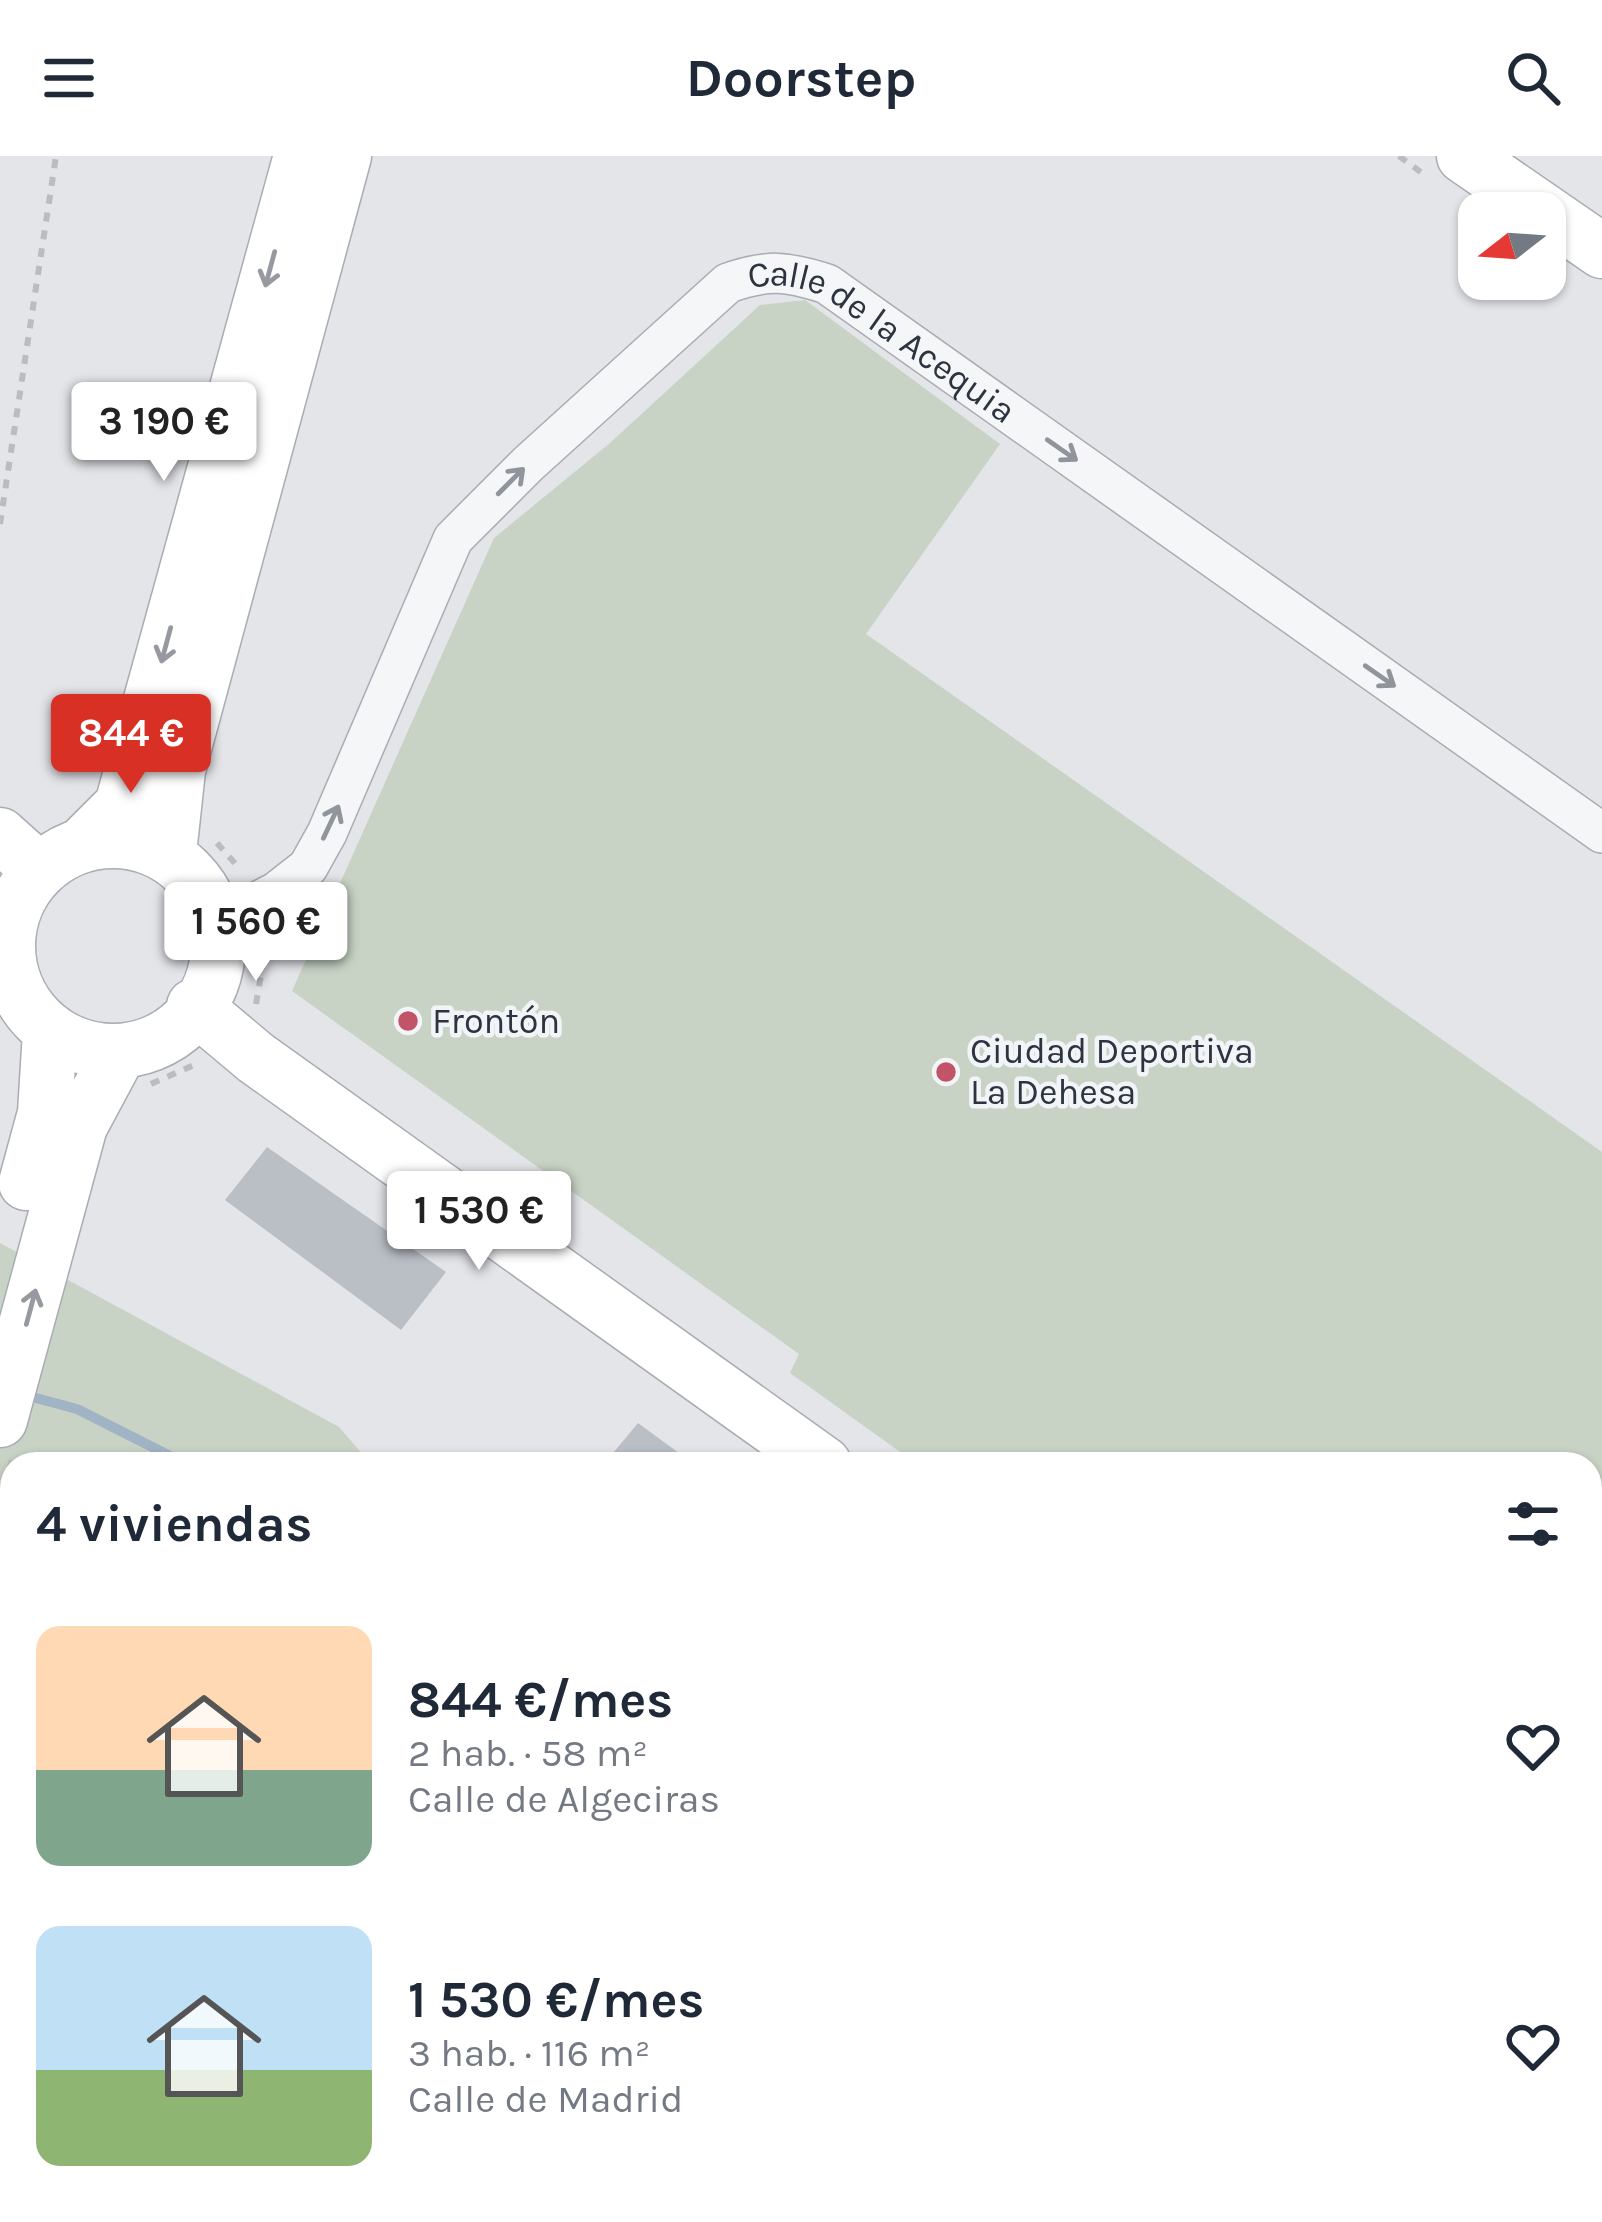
<!DOCTYPE html>
<html lang="es">
<head>
<meta charset="utf-8">
<style>
  body { margin:0; font-family:Karla,sans-serif; background:#f2f2f3; color:#1f2937; height:100vh; display:flex; flex-direction:column; font-size:45px; white-space:nowrap }
  * { box-sizing:border-box; margin:0 }
  p { font-size:39px; color:#747a83 }
  .icon { flex:none; width:66px; height:66px; fill:none; stroke:currentColor; stroke-width:2; stroke-linecap:round; stroke-linejoin:round }
  .map { position:relative; flex:1; overflow:hidden }
  .details { position:absolute; left:0px; top:1296px; width:1602px; height:771px; display:flex; flex-direction:column; background:#fff; border-radius:36px 36px 0 0; box-shadow:0 3px 9px #0004 }
  .details>* { flex:none }
  .needle { width:78px; rotate:253deg }
  .fabs { position:absolute; left:1458px; top:36px; display:grid; gap:24px }
  .fabs a { display:grid; place-items:center; width:108px; height:108px; border-radius:24px; background:#fff; box-shadow:0 3px 9px #0004; font-size:60px }
  .price { position:absolute; translate:-50% -102px; padding:0 27px; border-radius:12px; background:#fff; color:#222; font-size:39px; line-height:78px; filter:drop-shadow(0 3px 6px #0008) }
  .price::after { content:''; position:absolute; left:50%; top:72px; width:36px; height:27px; margin-left:-18px; background:inherit; clip-path:polygon(0 0,100% 0,50% 100%) }
  .price.selected { background:#d93025; color:#fff }
  ul { padding:0; list-style:none }
  li { display:flex; align-items:center; gap:36px; height:300px; padding:0 36px }
  li span { display:grid; place-items:center; flex:none; width:336px; height:240px; border-radius:24px; color:#555 }
  li>.icon { margin-inline-start:auto }
  span .icon { width:144px; height:144px; fill:#fffc; stroke-width:1 }
  li b { font-size:51px }
  h2 { display:flex; justify-content:space-between; align-items:center; height:144px; padding:0 36px; font-size:51px }
  header { display:flex; justify-content:space-between; align-items:center; height:156px; padding:0 36px; background:#fff; font-size:54px; font-weight:700 }
  .map>svg:first-child { display:block }
  .green { fill:#c8d3c5 }
  .lines { fill:none; stroke-linecap:round; stroke-linejoin:round }
  .stream { stroke:#a1b4c6; stroke-width:10 }
  .building { fill:#babfc6 }
  .lane-casing { stroke:#a8acb3; stroke-width:21 }
  .street-casing { stroke:#a8acb3; stroke-width:42 }
  .secondary-casing { stroke:#a8acb3; stroke-width:57 }
  .path { stroke:#b9bcc1; stroke-width:6; stroke-dasharray:9 9; stroke-linecap:butt }
  .lane { stroke:#f5f6f8; stroke-width:18 }
  .street { stroke:#f5f6f8; stroke-width:39 }
  .secondary { stroke:#fff; stroke-width:54 }
  .oneway { stroke:#969aa0 }
  .oneway2 { stroke:#90959c }
  .poi-dot { fill:#c15567; stroke:#f2f4f7; stroke-width:4.5 }
  .labels { text-anchor:middle; dominant-baseline:central; stroke-width:9; stroke-linejoin:round; paint-order:stroke }
  .street-label { font-size:36px; fill:#2c3440; stroke:#f2f4f7 }
  .poi-label { font-size:36px; fill:#2c3440; stroke:#f2f4f7; text-anchor:start }
</style>
</head>
<body>
<header><svg class="icon" aria-label="menu" viewBox="0 0 24 24"><path d="M4 6h16M4 12h16M4 18h16"/></svg>Doorstep<svg class="icon" aria-label="search" viewBox="0 0 24 24"><circle cx="10" cy="10" r="6"/><path d="M15 15l6 6"/></svg></header>
<div class="map">
<svg width="1602" height="2066" viewBox="0 0 1602 2066">
  <rect width="100%" height="100%" fill="#e3e5e9"/>
  <path class="green" d="M805,144L1000,288L866,478L1602,996V1836L1590,1827V1308H917L790,1217L799,1198L292,835L494,382L610,287L760,149Z
    M0,1087L339,1271L371,1308H12V2055H643L651,2066H0Z"/>
  <g class="lines">
    <path class="stream" d="M21,1238L77,1253L186,1308
      M545,2055L551,2066"/>
  </g>
  <path class="building" d="M267,991L446,1116L401,1174L225,1044Z
    M638,1267L694,1308H604Z"/>
  <g class="lines">
    <g class="lane-casing">
      <path id="lane" d="M0,799L10,800"/>
    </g>
    <g class="street-casing">
      <g id="street">
        <path id="s1" d="M216,767L276,736L308,711L327,677L453,383L528,308L728,127C768,113 786,115 827,128L1602,677"/>
      </g>
    </g>
    <g class="secondary-casing">
      <path id="secondary" d="M1464,0L1602,95
        M0,679L38,713
        M8 790a105 105 0 1 1 210 0a105 105 0 1 1-210 0Z
        M82,689L122,649L301,0
        M169,697L178,614L344,0
        M194,850L256,902L824,1308
        M26,1027L45,957L50,876
        M0,1264L80,970L119,897
        M1590,1857L1602,1865"/>
    </g>
    <path class="path" d="M1399,0L1422,17
      M0,368L56,0
      M217,687L240,713
      M256,848L268,779
      M151,928L194,909
      M0,1348L12,1304
      M0,1770L12,1785
      M0,1884L12,1891
      M0,1976L12,1956
      M261,2055L270,2066
      M578,2055L586,2066"/>
    <use href="#lane" class="lane"/>
    <use href="#street" class="street"/>
    <use href="#secondary" class="secondary"/>
  </g>
  <defs><path id="oneway-shaft" d="M-6 0H5M1.5-3L5.5 0L1.5 3" fill="none" stroke-width="1.6" stroke-linecap="round" stroke-linejoin="round" transform="scale(3)"/></defs>
  <g class="oneway">
    <use href="#oneway-shaft" transform="translate(270 113) rotate(105)"/>
    <use href="#oneway-shaft" transform="translate(166 489) rotate(105)"/>
    <use href="#oneway-shaft" transform="translate(31 1151) rotate(-75)"/>
  </g>
  <g class="oneway2">
    <use href="#oneway-shaft" transform="translate(1062 294) rotate(35)"/>
    <use href="#oneway-shaft" transform="translate(511 325) rotate(-45)"/>
    <use href="#oneway-shaft" transform="translate(1380 520) rotate(35)"/>
    <use href="#oneway-shaft" transform="translate(331 666) rotate(-65)"/>
  </g>
  <g class="poi-dot">
    <circle cx="408" cy="865" r="12"/>
    <circle cx="946" cy="916" r="12"/>
  </g>
  <g class="labels">
    <g class="street-label">
      <text stroke="none"><textPath href="#s1" startOffset="1017">Calle de la Acequia</textPath></text>
    </g>
    <g class="poi-label">
      <text x="432" y="865">Frontón</text>
      <text x="970" y="895">Ciudad Deportiva<tspan x="970" dy="41">La Dehesa</tspan></text>
    </g>
  </g>
</svg>
<div class="fabs">
<a><svg class="needle" viewBox="-14 -14 28 28"><path d="M0-13l5 13h-10z" fill="#e53935"/><path d="M0 13l5-13h-10z" fill="#747a83"/></svg></a>
</div>
<b class="price" style="left:164px;top:328px">3 190 €</b>
<b class="price selected" style="left:131px;top:640px">844 €</b>
<b class="price" style="left:256px;top:828px">1 560 €</b>
<b class="price" style="left:479px;top:1117px">1 530 €</b>
<section class="details">
<h2>4 viviendas<svg class="icon" aria-label="filters" viewBox="0 0 24 24"><path d="M4 7h16M4 17h16"/><circle cx="9" cy="7" r="2"/><circle cx="15" cy="17" r="2"/></svg></h2>
<ul>
<li><span style="background:linear-gradient(#ffd9b3 60%,#7fa58c 0)"><svg class="icon" aria-label="home" viewBox="0 0 24 24"><path d="M3 11l9-7 9 7M6 9v11h12V9"/></svg></span><div><b>844 €/mes</b><p>2 hab. · 58 m²</p><p>Calle de Algeciras</p></div><svg class="icon" aria-label="heart" viewBox="0 0 24 24"><path d="M12 20l-8-8c-3-5 5-10 8-4 3-6 11-1 8 4z"/></svg></li>
<li><span style="background:linear-gradient(#bfe0f5 60%,#8fb573 0)"><svg class="icon" aria-label="home" viewBox="0 0 24 24"><path d="M3 11l9-7 9 7M6 9v11h12V9"/></svg></span><div><b>1 530 €/mes</b><p>3 hab. · 116 m²</p><p>Calle de Madrid</p></div><svg class="icon" aria-label="heart" viewBox="0 0 24 24"><path d="M12 20l-8-8c-3-5 5-10 8-4 3-6 11-1 8 4z"/></svg></li>
</ul>
</section>
</div>
</body>
</html>
